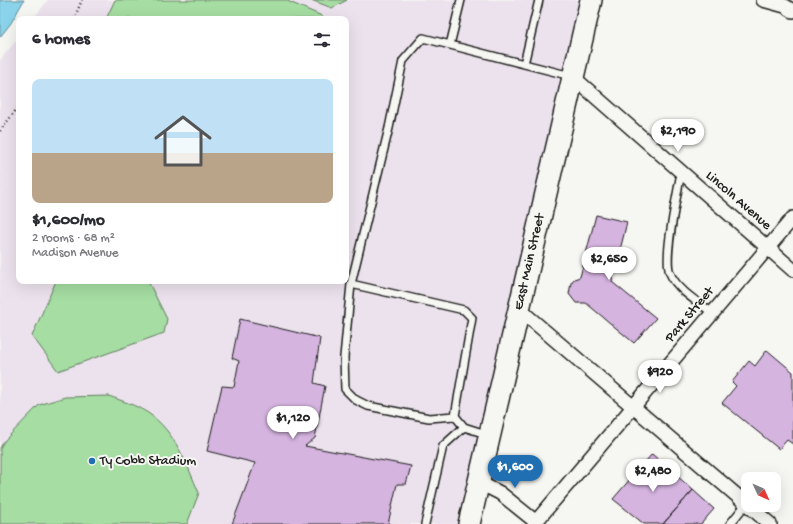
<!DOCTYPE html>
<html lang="en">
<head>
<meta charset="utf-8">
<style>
  body { margin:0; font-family:"Gochi Hand",sans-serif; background:#f2f2f3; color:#2b2b33; height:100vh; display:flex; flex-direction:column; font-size:15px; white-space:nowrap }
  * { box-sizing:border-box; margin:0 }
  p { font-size:13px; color:#7c7c81 }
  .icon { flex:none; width:22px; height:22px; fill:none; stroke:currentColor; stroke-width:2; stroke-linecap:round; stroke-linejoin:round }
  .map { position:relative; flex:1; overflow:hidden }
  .details { position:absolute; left:16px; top:16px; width:333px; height:268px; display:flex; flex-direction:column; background:#fff; border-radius:8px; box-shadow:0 4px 16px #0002 }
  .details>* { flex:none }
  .needle { width:26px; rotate:134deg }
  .buttons { position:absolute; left:741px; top:472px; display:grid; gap:8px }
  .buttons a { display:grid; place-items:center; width:40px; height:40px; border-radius:8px; background:#fff; box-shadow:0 4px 16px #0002; font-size:20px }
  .price { position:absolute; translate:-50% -34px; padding:0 9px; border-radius:14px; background:#fff; color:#222; font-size:13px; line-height:26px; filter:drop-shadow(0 1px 2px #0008) }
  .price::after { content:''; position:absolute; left:50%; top:24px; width:12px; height:9px; margin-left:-6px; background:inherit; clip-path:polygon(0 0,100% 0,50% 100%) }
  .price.current { background:#1f6fb2; color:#fff }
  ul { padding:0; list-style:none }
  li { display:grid; align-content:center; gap:8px; height:212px; padding:0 16px }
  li+li { border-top:1px solid #e1e1e2 }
  li span { display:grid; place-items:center; height:124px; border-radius:8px; color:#555 }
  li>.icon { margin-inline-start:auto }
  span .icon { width:72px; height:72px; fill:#fffc; stroke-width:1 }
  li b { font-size:17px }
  h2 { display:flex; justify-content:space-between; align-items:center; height:48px; padding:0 16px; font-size:17px }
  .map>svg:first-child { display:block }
  .built { fill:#ece2ed }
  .green { fill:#a5dda2; stroke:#607c5f }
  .water { fill:#8ad3eb; stroke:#5e8a98 }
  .building { fill:#d5b4e0; stroke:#1c1c1c }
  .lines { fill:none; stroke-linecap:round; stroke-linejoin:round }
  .lane-casing { stroke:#1c1c1c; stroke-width:10 }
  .street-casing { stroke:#1c1c1c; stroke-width:16 }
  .primary-casing { stroke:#1c1c1c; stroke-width:24 }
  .path { stroke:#1c1c1c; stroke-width:2.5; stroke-dasharray:1 3; stroke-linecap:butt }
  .lane { stroke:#f6f6f2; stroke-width:7 }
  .street { stroke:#f6f6f2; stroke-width:13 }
  .primary { stroke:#f6f6f2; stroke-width:21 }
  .poi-dot { fill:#1f6fb2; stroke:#f6f6f2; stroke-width:1.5 }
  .labels { text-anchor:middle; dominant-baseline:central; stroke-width:4; stroke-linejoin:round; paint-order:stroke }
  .street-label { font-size:14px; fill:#1c1c1c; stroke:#f6f6f2 }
  .poi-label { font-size:14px; fill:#1c1c1c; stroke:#f6f6f2; text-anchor:start }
</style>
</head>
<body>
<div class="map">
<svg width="793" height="524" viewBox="0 0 793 524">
  <rect width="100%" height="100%" fill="#f6f6f2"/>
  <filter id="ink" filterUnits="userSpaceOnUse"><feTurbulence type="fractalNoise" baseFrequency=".025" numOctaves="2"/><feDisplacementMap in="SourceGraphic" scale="8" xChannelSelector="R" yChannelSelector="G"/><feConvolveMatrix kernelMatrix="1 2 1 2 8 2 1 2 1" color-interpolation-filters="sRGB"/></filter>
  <g filter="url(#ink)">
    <path class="built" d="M48,0H591L469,524H0V60L19,37V281H346V19H33Z"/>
    <path class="green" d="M115,0H285L322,16L323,19H106Z
      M311,0H347L332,8Z
      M56,281H148L167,319L164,333L58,371L32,336Z
      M109,396C122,401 136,405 148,413C175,431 187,465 199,493L187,524H0V448L4,441L39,405L65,397Z"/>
    <path class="water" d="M0,0H24L11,23L0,37Z"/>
    <path class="building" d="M596,215L627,222L612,282L656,318L634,343L586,303H576L569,294L571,283L574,279L580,277Z
      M240,319L320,338L314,383L325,386L315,438L305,446L411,466L406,484H397L388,524H232L255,463L207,451L222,386L234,387L239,361L232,358Z
      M767,350L793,372V444L787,440L779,449L722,403L736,386L732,382L749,361L755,366Z
      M652,454L693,490L663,524H644L613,499Z
      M693,490L714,509L701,524H663Z"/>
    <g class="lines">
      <g class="lane-casing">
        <path id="lane" d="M450,45L461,0
          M524,64L539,0
          M681,172C678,192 663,257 670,273C676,289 699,303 713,313
          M351,284L464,310L472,318L455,416L464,427L489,435
          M455,416L429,418L368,406L356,400L345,389L344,357L351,284L389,128L403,61L423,38L571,76
          M425,524L443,446L464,427
          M730,524L746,504"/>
      </g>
      <g class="street-casing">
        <path id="street" d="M763,0L785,6L793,11
          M573,77L793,270
          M519,309L770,524
          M478,482L500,493L536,522
          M534,524L793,218"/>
      </g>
      <g class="primary-casing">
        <path id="primary" d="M469,524L591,0"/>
      </g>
      <path class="path" d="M74,19L82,0
        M0,131L19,106"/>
      <use href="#lane" class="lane"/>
      <use href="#street" class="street"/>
      <use href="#primary" class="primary"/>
    </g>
  </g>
  <circle class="poi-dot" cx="92" cy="461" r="4"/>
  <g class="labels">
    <g class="street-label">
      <text transform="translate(738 201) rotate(41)">Lincoln Avenue</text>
      <text transform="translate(530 262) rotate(-77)">East Main Street</text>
      <text transform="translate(690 315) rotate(-50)">Park Street</text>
    </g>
    <g class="poi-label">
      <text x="100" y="461">Ty Cobb Stadium</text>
    </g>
  </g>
</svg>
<div class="buttons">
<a><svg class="needle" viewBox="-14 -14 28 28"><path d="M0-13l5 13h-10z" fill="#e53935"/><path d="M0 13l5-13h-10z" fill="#7c7c81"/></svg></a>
</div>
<b class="price" style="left:678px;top:153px">$2,190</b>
<b class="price" style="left:609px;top:281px">$2,650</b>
<b class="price" style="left:660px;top:394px">$920</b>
<b class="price" style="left:293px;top:440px">$1,120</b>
<b class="price current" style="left:515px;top:489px">$1,600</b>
<b class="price" style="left:653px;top:493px">$2,480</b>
<section class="details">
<h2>6 homes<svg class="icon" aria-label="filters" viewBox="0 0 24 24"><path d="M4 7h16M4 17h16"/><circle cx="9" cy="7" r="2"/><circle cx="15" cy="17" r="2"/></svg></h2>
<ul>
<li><span style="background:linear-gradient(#bfe0f5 60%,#b9a48a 0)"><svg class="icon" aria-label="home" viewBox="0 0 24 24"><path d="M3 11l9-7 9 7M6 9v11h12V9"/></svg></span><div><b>$1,600/mo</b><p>2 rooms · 68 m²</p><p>Madison Avenue</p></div></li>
</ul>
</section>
</div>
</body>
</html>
